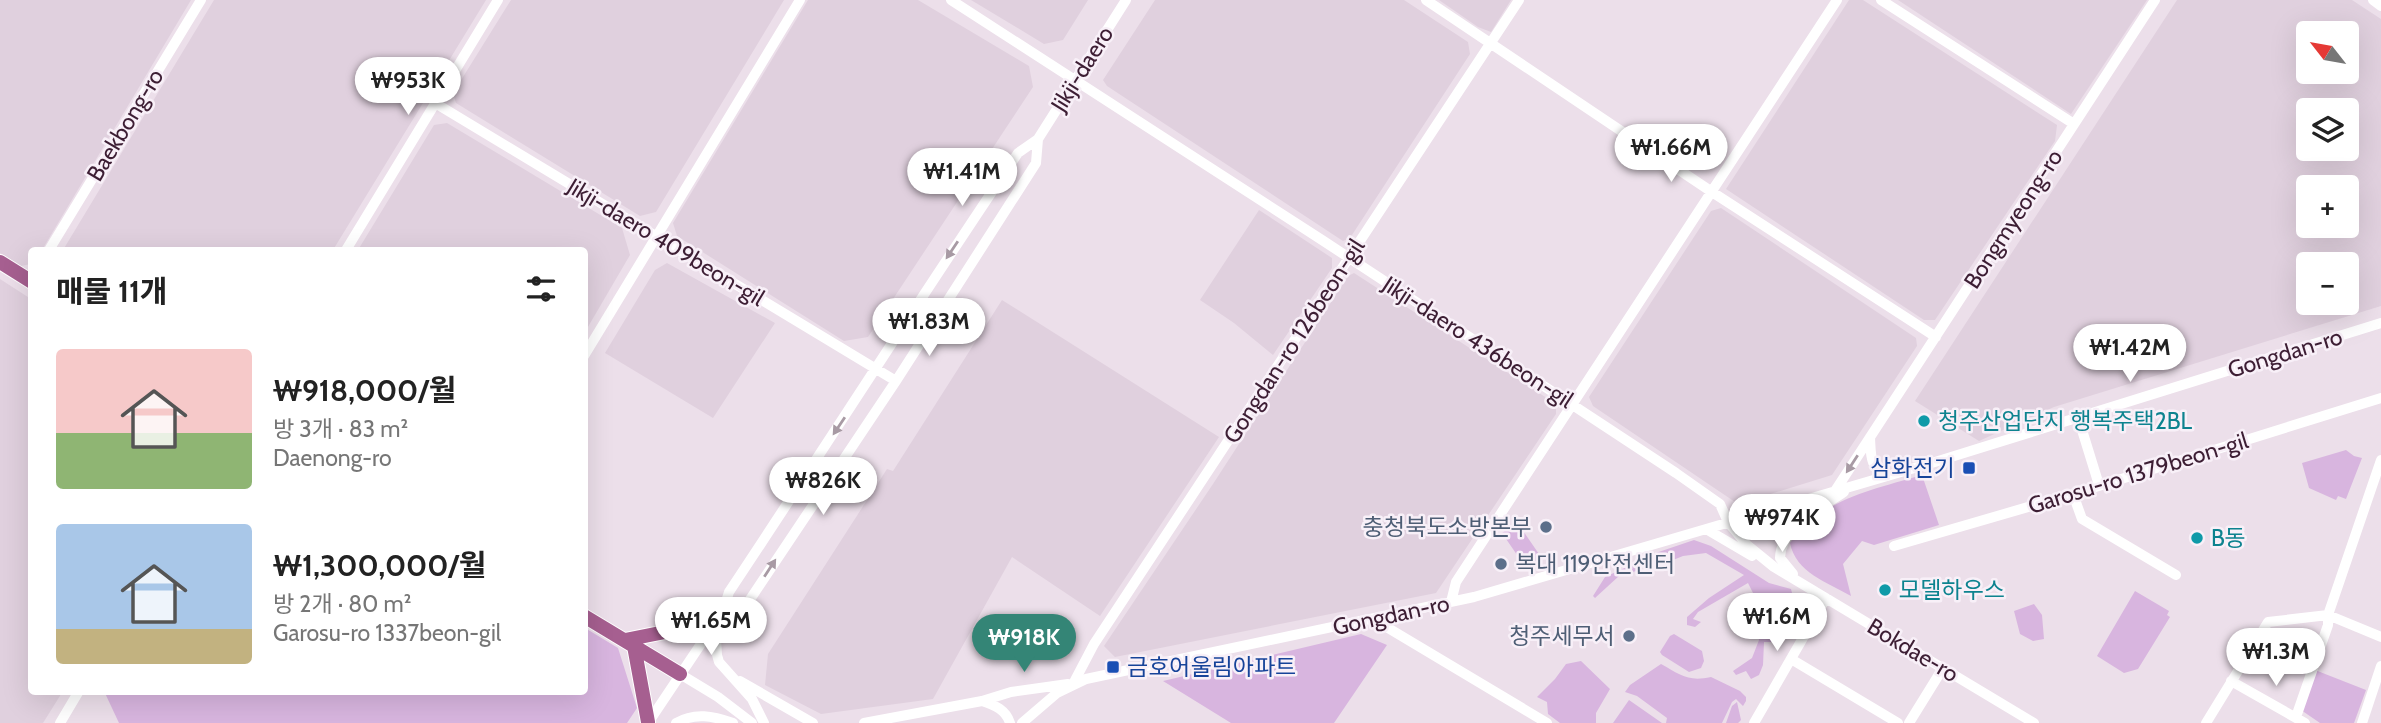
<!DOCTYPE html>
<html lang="ko">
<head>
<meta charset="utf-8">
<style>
  body { margin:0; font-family:Cabin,"Noto Sans KR",sans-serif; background:#f6f6f6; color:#222; height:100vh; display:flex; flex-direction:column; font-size:26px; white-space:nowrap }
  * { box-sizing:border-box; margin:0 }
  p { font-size:23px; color:#767676 }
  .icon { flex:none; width:38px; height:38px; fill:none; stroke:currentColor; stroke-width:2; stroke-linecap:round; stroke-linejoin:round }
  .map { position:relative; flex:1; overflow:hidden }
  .drawer { position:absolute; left:28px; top:247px; width:560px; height:448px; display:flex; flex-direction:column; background:#fff; border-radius:7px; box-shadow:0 7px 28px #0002 }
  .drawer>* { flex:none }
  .needle { width:46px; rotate:301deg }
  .buttons { position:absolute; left:2296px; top:21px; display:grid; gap:14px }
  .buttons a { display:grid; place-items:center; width:63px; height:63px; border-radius:7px; background:#fff; box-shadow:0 7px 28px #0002; font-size:35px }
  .price { position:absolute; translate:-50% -60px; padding:0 16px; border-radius:24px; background:#fff; color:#222; font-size:23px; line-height:46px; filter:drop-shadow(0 2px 4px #0008) }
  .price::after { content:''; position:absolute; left:50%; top:42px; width:21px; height:16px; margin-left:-10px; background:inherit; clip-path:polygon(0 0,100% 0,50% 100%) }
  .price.active { background:#348576; color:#fff }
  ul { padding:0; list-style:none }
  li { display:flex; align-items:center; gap:21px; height:175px; padding:0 28px }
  li span { display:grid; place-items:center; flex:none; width:196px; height:140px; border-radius:7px; color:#555 }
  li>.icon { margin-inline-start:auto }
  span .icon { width:84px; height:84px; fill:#fffc; stroke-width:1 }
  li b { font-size:30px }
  h2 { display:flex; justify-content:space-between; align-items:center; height:84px; padding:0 28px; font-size:30px }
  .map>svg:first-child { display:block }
  .built { fill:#e0d0de; fill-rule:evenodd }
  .green { fill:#d8b5df }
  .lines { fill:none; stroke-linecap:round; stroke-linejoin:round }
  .major-casing { stroke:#fff; stroke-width:16 }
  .minor { stroke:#fff; stroke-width:10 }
  .major { stroke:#a65f90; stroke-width:14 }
  .oneway { fill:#a89aa4 }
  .culture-dot { fill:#0f9aa8; stroke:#f8f0f8; stroke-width:2.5 }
  .transit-dot { fill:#1a4fb4; stroke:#f8f0f8; stroke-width:2.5 }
  .service-dot { fill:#5c6f8a; stroke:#f8f0f8; stroke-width:2.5 }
  .labels { text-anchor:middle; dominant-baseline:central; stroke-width:5; stroke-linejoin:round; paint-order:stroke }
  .street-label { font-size:23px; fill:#3d1e34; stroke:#f8f0f8 }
  .culture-label { font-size:23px; fill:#0d838f; stroke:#f8f0f8; text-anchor:start }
  .transit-label { font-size:23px; fill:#164399; stroke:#f8f0f8; text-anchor:end }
  .service-label { font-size:23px; fill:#4e5e75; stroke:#f8f0f8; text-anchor:end }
</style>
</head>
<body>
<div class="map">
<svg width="2381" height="723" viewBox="0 0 2381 723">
  <rect width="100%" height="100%" fill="#ecdfea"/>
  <path class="built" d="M0,0H191L42,250H32L31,264L21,266L0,253Z
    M214,0H486L333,250H63Z
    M511,0H784L656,212L640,216L456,103L453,93Z
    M808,0H918L1029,66L1033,87L868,337L844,341L677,236L673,223Z
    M971,0H1088L1063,40L1044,44Z
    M1155,0H1404L1468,42L1470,54L1350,238L1343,241L1107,86L1103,80Z
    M1439,0H1511L1491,32L1478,27Z
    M1849,0H1863L2057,125L2055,141L1935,320H1924L1726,189Z
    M1898,0H2147L2071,114Z
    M2177,0H2352L2381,19V306L2054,407L1979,441L1915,401ZM2308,33H2347V72H2308ZM2308,110H2347V149H2308ZM2347,187V226H2308V187ZM2308,264H2347V303H2308Z
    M447,123L622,228L630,255L585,332L584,250H358L434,125Z
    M1721,208L1916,338L1917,346L1832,475L1738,504L1593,406L1589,397L1711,211Z
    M1259,210L1332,258V268L1273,355L1234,323L1200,300Z
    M667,263L775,323L713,418L605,353L655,270Z
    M1354,273L1556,404V414L1436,593L1115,657L1104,646L1213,484L1348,276Z
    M0,279L31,299L32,691H63L43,723H0Z
    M1002,300L1219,437L1100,616L1012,557L933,699L821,714L765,685L768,654L887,469L893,471Z"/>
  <path class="green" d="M2346,450L2354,456L2362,458L2346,499L2338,496L2336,500L2309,488L2302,463Z
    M1922,475L1939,525L1874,545L1862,541L1843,564L1851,596C1827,582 1796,573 1790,543C1827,497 1869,491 1922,475Z
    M1517,522L1541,557L1526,568L1502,533Z
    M1694,540L1711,546L1769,583L1791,589L1795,605L1797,624L1779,642H1764L1763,665L1759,675L1751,679L1746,671L1736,675L1733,671L1752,658L1759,640L1755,628L1759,615L1758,603L1748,583L1698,612L1693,619L1701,622L1695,627L1687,625V617L1709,598L1744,575L1706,553L1683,556L1668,562L1645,563L1636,571L1619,576L1595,598L1593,596L1605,577L1629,566L1638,559Z
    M2135,591L2169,611L2167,615L2170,617L2138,669L2124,673L2097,656Z
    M2034,604L2042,615L2044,639L2033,641L2020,634L2014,611Z
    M585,628L618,648L637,708L627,723H119L104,691H584Z
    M1361,634L1387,645L1334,723H1231L1163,681Z
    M1674,634L1702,651L1704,661L1701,668L1689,672L1662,655L1660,652L1670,636Z
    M1581,661L1610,689L1596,713V723H1560L1548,714L1547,702L1537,697L1555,679L1566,664Z
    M1661,664C1681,675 1688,682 1711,677L1740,691L1746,697V701L1743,706L1736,699L1732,702L1722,723H1666L1667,718L1637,696L1625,692L1630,685Z
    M2315,670L2366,690L2354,723H2320L2301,710Z
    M1629,700L1662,723H1613Z
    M1737,702L1741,720L1738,723H1726L1732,706Z"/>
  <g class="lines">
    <g class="major-casing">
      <path id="major" d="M0,262L32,282
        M584,616L680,674
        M625,640L715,622
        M634,646L648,722"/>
    </g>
    <path class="minor" d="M951,0L1322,240L1676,473L1720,504L1728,522L1747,545L1774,567L2034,723
      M1426,0L1712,192L1936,337
      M1881,0L2074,124
      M2373,0L2381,6
      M435,103L896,381
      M49,250L201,0
      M346,250L498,0
      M584,356L800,0
      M2078,417L2099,485
      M1870,437C1871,455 1869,469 1889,475
      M1835,491L2155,0
      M2073,494L2082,519L2176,575
      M1706,529L1752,556
      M1894,546L2073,494L2381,398
      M1793,574L1780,558C1781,526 1820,509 1844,492
      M1451,602L1456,582L1837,0
      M723,611L745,607L896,381L1036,163L1038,139
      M1373,619L1547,723
      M715,623L717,655L719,662L752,699L764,723
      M1791,659L1898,723
      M680,674L718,697L752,723
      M740,681L813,723
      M2231,681L2305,723
      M1073,684L1094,644L1519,0
      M982,701C995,705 1006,710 1010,723
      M2296,717L2328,625V615L2381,460
      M60,723L79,691
      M648,723L723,611L729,592C826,446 920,298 1018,153L1038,139L1126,0
      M676,723C695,712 713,716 733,723
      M864,723L982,701L1011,692L1068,684
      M1022,723L1057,693L1086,679L1474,597L1935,462L2381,323
      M1754,723L1826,598
      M1909,723L1943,668
      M2206,723L2268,622L2328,615L2381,637
      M2362,723L2381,666"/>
    <use href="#major" class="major"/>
  </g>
  <defs><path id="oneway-solid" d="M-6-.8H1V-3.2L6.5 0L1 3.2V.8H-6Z" transform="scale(1.75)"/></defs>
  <g class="oneway">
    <use href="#oneway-solid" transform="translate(952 250) rotate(124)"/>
    <use href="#oneway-solid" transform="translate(839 426) rotate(124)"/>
    <use href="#oneway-solid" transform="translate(1852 464) rotate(123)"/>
    <use href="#oneway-solid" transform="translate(770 568) rotate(-57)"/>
  </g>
  <g class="culture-dot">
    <circle cx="1924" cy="421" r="7"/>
    <circle cx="2197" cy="538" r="7"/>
    <circle cx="1885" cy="590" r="7"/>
  </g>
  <g class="transit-dot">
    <rect x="1962" y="461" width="14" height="14" rx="3.5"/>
    <rect x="1106" y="660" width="14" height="14" rx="3.5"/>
  </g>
  <g class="service-dot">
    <circle cx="1546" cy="527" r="7"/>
    <circle cx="1501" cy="564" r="7"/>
    <circle cx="1629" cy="636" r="7"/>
  </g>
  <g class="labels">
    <g class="street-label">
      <text transform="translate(1082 69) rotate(-58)">Jikji-daero</text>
      <text transform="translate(125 125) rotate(-59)">Baekbong-ro</text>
      <text transform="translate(2013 219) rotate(-57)">Bongmyeong-ro</text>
      <text transform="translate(666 242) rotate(31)">Jikji-daero 409beon-gil</text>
      <text transform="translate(1294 341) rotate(-57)">Gongdan-ro 126beon-gil</text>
      <text transform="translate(1478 342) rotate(33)">Jikji-daero 436beon-gil</text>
      <text transform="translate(2285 353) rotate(-17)">Gongdan-ro</text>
      <text transform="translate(2138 473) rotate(-17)">Garosu-ro 1379beon-gil</text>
      <text transform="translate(1391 615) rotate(-12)">Gongdan-ro</text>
      <text transform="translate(1913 650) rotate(31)">Bokdae-ro</text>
    </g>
    <g class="culture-label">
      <text x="1938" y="421">청주산업단지 행복주택2BL</text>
      <text x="2211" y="538">B동</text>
      <text x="1899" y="590">모델하우스</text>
    </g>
    <g class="transit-label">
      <text x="1955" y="468">삼화전기</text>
      <text x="1127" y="667" text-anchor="start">금호어울림아파트</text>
    </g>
    <g class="service-label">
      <text x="1532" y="527">충청북도소방본부</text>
      <text x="1515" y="564" text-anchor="start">복대 119안전센터</text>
      <text x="1615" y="636">청주세무서</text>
    </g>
  </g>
</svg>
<div class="buttons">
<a><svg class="needle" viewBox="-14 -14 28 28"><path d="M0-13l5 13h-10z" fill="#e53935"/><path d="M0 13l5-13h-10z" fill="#767676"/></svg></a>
<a><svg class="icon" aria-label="layers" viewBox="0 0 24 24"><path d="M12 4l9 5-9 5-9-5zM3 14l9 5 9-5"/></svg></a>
<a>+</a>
<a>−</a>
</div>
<b class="price" style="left:408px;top:117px">₩953K</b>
<b class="price" style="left:1671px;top:184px">₩1.66M</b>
<b class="price" style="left:962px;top:208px">₩1.41M</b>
<b class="price" style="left:929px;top:358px">₩1.83M</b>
<b class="price" style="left:2130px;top:384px">₩1.42M</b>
<b class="price" style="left:823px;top:517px">₩826K</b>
<b class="price" style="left:1782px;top:554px">₩974K</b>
<b class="price" style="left:1777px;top:653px">₩1.6M</b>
<b class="price" style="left:711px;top:657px">₩1.65M</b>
<b class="price active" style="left:1024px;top:674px">₩918K</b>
<b class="price" style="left:2276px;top:688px">₩1.3M</b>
<section class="drawer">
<h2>매물 11개<svg class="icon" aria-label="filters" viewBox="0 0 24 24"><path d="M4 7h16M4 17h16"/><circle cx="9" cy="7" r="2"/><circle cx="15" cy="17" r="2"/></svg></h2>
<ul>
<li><span style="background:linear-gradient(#f6c9c9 60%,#8fb573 0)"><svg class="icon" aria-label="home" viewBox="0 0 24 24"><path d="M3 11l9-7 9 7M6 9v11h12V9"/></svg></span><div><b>₩918,000/월</b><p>방 3개 · 83 m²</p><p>Daenong-ro</p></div></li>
<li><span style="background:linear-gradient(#a9c7e8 75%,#c2b280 0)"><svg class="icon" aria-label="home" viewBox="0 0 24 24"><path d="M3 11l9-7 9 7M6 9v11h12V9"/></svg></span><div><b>₩1,300,000/월</b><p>방 2개 · 80 m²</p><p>Garosu-ro 1337beon-gil</p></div></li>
</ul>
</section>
</div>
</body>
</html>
